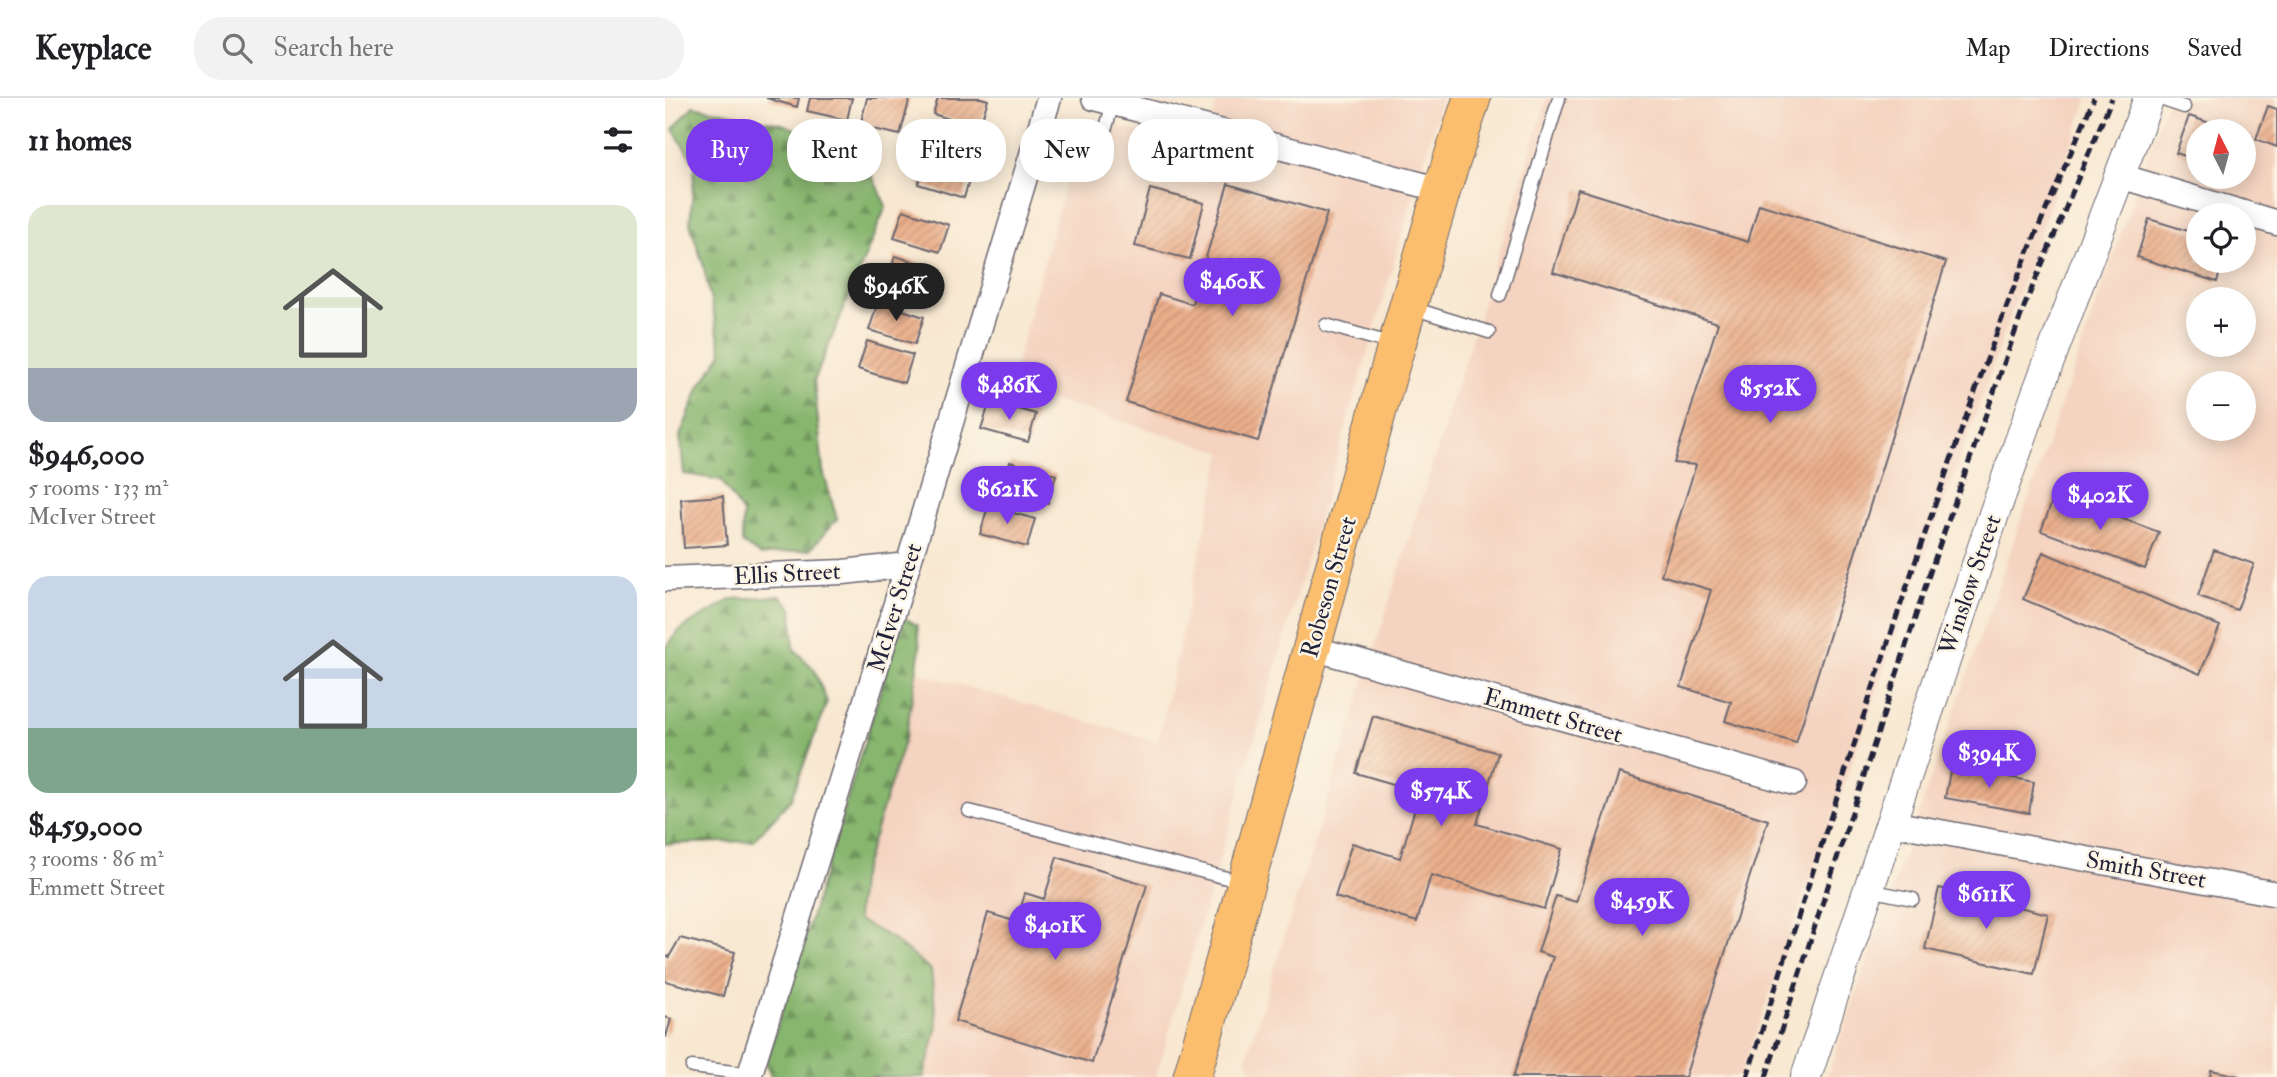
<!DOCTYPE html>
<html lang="en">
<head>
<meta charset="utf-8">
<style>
  body { margin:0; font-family:"IM FELL Double Pica",serif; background:#f2f2f2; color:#202124; height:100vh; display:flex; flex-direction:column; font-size:26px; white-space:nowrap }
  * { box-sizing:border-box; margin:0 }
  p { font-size:23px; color:#757577 }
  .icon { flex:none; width:38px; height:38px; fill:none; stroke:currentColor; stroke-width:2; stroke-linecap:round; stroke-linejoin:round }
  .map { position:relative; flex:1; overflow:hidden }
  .sheet { display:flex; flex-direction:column; background:#fff; width:665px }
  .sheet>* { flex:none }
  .guide { position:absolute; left:21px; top:21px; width:665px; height:63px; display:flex; gap:14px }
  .needle { width:46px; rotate:354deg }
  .tools { position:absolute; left:1521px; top:21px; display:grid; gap:14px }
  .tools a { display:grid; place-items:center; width:70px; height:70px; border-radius:50%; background:#fff; box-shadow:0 4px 18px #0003; font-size:35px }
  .price { position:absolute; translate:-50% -60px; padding:0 16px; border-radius:24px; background:#7c3aed; color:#fff; font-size:23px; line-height:46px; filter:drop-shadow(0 2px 4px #0008) }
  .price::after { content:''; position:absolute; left:50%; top:42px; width:21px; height:16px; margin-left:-10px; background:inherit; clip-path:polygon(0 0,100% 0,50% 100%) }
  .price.current { background:#222; color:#fff }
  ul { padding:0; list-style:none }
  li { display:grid; align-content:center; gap:14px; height:371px; padding:0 28px }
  li span { display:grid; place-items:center; height:217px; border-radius:21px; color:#555 }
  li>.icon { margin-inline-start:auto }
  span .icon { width:126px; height:126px; fill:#fffc; stroke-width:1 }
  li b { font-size:30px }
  h2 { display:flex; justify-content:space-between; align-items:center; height:84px; padding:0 28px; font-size:30px }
  .pill { padding:0 24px; border-radius:28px; background:#fff; box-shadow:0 4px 18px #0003; font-size:24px; line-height:63px }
  .pill.current { background:#7c3aed; color:#fff }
  header { display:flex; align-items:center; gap:42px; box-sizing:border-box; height:98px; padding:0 35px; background:#fff; border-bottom:2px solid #e0e0e0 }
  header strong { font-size:33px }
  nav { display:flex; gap:38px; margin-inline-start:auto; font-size:24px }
  .search { width:490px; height:63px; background:#f2f2f2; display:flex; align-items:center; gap:18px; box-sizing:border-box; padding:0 24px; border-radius:28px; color:#757577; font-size:26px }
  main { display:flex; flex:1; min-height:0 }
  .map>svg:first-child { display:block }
  .built { fill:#f4d3c0; fill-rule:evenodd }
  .forest { fill:url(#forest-firs); stroke:#546c54; stroke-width:2 }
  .building { fill:url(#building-hatch) }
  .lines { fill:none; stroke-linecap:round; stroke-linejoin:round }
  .service-casing { stroke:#6d6770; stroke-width:15 }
  .minor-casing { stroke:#6d6770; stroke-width:27 }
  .tertiary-casing { stroke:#6d6770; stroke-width:32 }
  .primary-casing { stroke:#6d6770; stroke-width:39 }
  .service { stroke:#fff; stroke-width:12 }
  .minor { stroke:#fff; stroke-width:24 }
  .tertiary { stroke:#fff; stroke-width:30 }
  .primary { stroke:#fabe6e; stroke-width:37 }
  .rail { stroke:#22223b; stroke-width:5; stroke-dasharray:10 5; stroke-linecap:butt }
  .labels { text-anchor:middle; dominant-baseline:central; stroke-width:5; stroke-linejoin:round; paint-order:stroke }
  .street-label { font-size:24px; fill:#22223b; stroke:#fcf5e5 }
</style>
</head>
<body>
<header>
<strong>Keyplace</strong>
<div class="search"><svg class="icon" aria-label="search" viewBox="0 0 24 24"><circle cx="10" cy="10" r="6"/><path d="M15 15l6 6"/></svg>Search here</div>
<nav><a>Map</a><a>Directions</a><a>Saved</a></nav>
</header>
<main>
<section class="sheet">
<h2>11 homes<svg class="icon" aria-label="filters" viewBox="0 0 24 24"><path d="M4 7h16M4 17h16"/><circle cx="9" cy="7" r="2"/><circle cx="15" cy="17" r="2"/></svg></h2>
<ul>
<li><span style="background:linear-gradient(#dfe7d0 75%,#9aa5b1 0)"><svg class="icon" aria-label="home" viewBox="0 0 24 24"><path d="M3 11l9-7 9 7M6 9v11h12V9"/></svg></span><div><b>$946,000</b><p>5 rooms · 133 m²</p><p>McIver Street</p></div></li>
<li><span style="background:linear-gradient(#c9d6e8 70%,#7fa58c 0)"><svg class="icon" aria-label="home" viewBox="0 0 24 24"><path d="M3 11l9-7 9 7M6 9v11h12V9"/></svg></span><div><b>$459,000</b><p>3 rooms · 86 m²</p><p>Emmett Street</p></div></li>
</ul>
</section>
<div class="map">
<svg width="1612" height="979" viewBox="0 0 1612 979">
  <defs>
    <pattern id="forest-firs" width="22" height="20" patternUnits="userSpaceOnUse" patternTransform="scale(1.75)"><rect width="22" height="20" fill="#87b66e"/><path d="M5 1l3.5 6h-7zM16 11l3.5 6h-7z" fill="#6e945c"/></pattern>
    <pattern id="building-hatch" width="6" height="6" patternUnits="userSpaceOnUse" patternTransform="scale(1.75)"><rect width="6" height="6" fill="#eaae8a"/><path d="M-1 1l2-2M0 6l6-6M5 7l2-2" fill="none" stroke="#c89578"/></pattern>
  </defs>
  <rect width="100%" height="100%" fill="#fcf5e5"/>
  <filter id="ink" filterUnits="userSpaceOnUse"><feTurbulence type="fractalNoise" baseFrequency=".0143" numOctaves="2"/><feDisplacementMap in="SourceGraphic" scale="14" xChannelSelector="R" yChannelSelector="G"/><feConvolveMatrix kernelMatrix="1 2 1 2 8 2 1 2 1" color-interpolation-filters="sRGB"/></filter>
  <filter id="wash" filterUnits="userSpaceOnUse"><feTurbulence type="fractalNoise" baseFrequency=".00686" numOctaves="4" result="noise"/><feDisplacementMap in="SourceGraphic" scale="28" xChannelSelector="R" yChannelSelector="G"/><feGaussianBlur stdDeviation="1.57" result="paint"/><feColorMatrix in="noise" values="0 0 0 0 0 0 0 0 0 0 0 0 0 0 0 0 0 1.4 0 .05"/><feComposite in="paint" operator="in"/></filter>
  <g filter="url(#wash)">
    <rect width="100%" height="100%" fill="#f8e8d1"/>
    <path class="built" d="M553,0H777L491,979H259L272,928L192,821L195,782L241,637L251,574L493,644L557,354L345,289L418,20L538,49Z
      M882,0H1423L1075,979H591L581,961Z
      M1503,0H1612V979H1162ZM1533,33H1578V79H1533ZM1533,117H1578V163H1533ZM1533,201H1578V247H1533ZM1533,285H1578V331H1533Z"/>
    <path class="forest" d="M28,8L117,26L197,56L221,108L149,283L158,373L172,421L146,451L96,457L77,445L78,415L56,382L19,376L15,338L35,288L57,255L38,166L25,126L30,67L8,31Z
      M116,498L127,510L129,551L149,571L162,604L126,701L88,743L0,746V552L13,533L67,501Z
      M238,519L252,527L255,550L241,637L195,782L192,821L226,840L266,872L272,928L259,979H106L101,966Z"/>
    <g id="blocks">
      <path class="building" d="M101,0H134L132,9Z
        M145,0H187L182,22L142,13Z
        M202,0H245L235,37L195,28Z
        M273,0H316L323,2L314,30L268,16Z
        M1603,8L1612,11V49L1591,41Z
        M1524,18L1569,33H1533V62L1511,55Z
        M1578,36L1587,39L1579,62H1578Z
        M262,58L307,72L299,100L253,86Z
        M563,86L662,115L593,343L461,304L494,196L527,206Z
        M485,91L539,105L525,161L470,148Z
        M913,91L1083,144L1094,106L1281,164L1131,645L1060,623L1066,604L1016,589L1046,492L996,477L1031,367L1009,365L1053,225L888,174Z
        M238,112L284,127L275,154L229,140Z
        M1484,121L1533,136V163H1558L1552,184L1472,159Z
        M230,158L276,172L268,200L222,186Z
        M213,204L259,219L250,246L204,232Z
        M202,243L248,257L239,285L193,271Z
        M325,303L371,316L363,344L316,331Z
        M345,364L391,377L383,405L337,392Z
        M1390,396L1494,434L1480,471L1376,433Z
        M58,398L62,447L19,450L16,401Z
        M323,408L370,421L362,449L315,436Z
        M1549,452L1589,466L1572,512L1533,498Z
        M1378,454L1555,528L1535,576L1358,501Z
        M708,618L833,655L812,726L897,751L879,811L766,777L752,824L670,799L687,745L735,760L755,694L691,675Z
        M1286,668L1369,684L1364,715L1280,700Z
        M954,675L1103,722L1020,979H848L888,859L873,854L891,798L911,804Z
        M392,759L482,787L427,965L290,923L323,815L352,824L360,795L379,801Z
        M1274,790L1383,816L1369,876L1260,851Z
        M15,840L70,854L58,898L0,883V858L4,859Z
        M0,919L6,921L1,939H0Z
        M1546,972L1575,978V979H1545Z"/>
    </g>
  </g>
  <g filter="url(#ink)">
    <use href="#blocks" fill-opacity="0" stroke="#6d6770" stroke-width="2"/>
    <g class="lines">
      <g class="service-casing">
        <path id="service" d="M1492,0L1519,9
          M438,40L448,5
          M835,197L894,0
          M747,210L824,234
          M661,227L728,246
          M304,713L577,784
          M1204,792L1248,801
          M27,969L85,976"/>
      </g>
      <g class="minor-casing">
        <path id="minor" d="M429,0L777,92
          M1455,78L1612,125
          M0,481L178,474L243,467
          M647,550L1129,685
          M1226,725L1612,796
          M84,979L243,467L384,0"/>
      </g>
      <g class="tertiary-casing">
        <path id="tertiary" d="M1141,979L1329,416L1372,295L1484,0"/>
      </g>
      <g class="primary-casing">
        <path id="primary" d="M527,979L722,280L777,92L807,0"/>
      </g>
      <use href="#service" class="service"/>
      <use href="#minor" class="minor"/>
      <use href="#tertiary" class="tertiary"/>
      <use href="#primary" class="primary"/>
      <path class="rail" d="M1082,979C1165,720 1247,460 1343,205C1369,136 1401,68 1429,0
        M1101,979L1265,474L1359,209L1447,0"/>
    </g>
  </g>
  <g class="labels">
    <g class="street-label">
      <text transform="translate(122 476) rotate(-3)">Ellis Street</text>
      <text transform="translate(1305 487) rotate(-71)">Winslow Street</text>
      <text transform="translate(664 489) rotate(-74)">Robeson Street</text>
      <text transform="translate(230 510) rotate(-73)">McIver Street</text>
      <text transform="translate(888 618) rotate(16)">Emmett Street</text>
      <text transform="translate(1481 772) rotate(10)">Smith Street</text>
    </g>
  </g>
</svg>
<div class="tools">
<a><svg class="needle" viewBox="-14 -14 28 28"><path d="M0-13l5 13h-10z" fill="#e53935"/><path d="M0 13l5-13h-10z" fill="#757577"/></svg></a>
<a><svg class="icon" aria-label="locate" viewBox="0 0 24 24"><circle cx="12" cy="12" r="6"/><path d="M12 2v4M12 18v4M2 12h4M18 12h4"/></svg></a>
<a>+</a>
<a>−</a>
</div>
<b class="price" style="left:567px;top:220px">$460K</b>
<b class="price current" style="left:231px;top:225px">$946K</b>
<b class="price" style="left:344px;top:324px">$486K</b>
<b class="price" style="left:1105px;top:327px">$552K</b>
<b class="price" style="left:342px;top:428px">$621K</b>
<b class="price" style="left:1435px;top:434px">$402K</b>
<b class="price" style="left:1324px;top:692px">$394K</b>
<b class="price" style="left:776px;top:730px">$574K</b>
<b class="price" style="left:1321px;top:833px">$611K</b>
<b class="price" style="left:977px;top:840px">$459K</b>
<b class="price" style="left:390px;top:864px">$401K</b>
<div class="guide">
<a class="pill current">Buy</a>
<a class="pill">Rent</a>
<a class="pill">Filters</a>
<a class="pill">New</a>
<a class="pill">Apartment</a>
</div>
</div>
</main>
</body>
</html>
